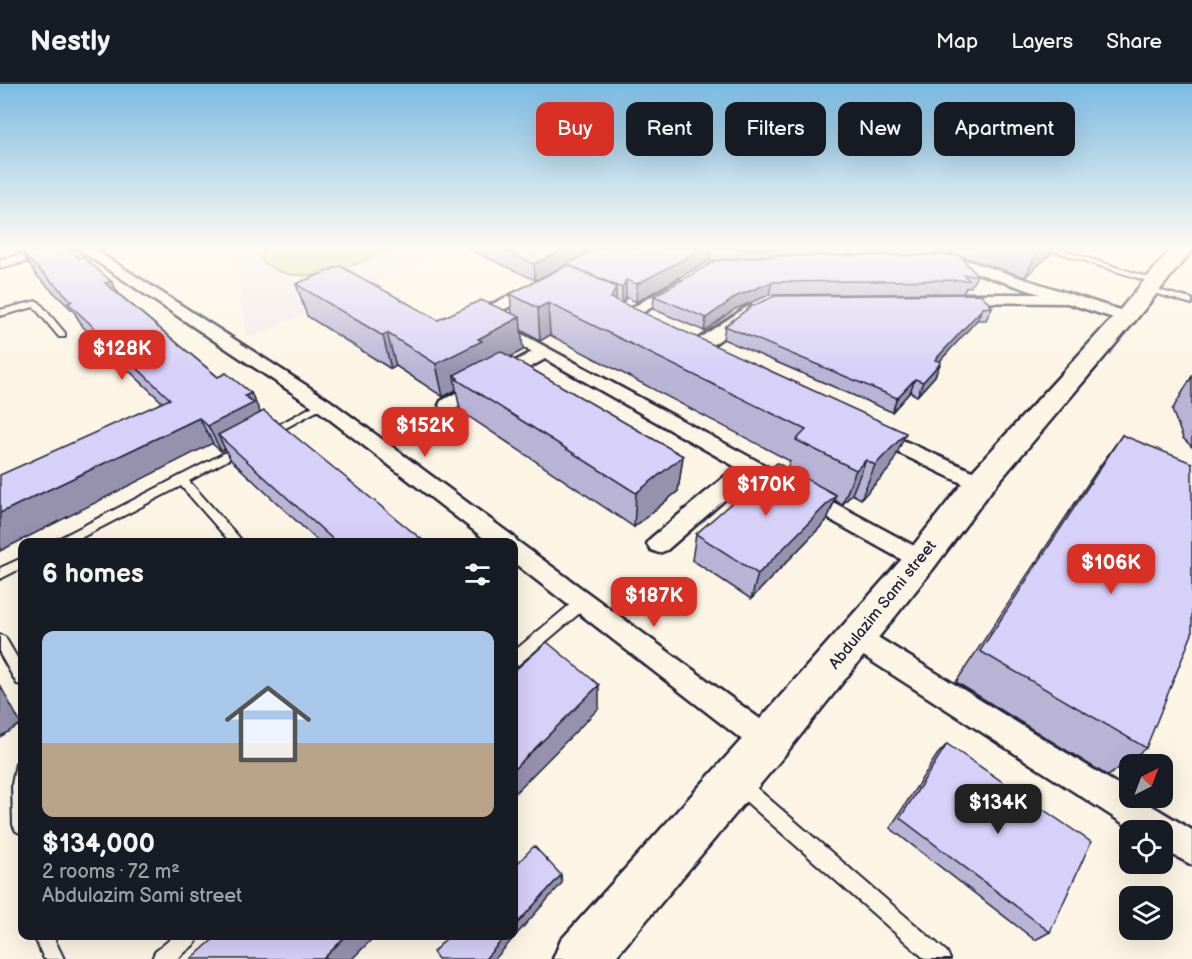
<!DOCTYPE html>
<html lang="en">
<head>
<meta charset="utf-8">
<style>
  body { margin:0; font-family:"Balsamiq Sans",sans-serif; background:#242831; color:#f1f3f6; height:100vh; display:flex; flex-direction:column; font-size:22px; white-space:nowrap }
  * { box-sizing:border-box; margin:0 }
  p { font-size:20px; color:#9ea1a6 }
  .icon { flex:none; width:33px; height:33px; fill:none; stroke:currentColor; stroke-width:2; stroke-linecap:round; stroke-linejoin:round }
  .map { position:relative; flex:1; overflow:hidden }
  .details { position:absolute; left:18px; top:454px; width:500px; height:402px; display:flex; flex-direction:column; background:#171b24; border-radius:12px; box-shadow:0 6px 24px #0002 }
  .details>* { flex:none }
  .hud { position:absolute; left:536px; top:18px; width:566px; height:54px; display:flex; gap:12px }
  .needle { width:39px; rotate:42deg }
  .buttons { position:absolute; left:1119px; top:670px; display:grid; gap:12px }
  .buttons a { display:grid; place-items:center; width:54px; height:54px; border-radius:12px; background:#171b24; box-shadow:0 6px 24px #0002; font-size:30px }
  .price { position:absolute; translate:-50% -51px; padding:0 14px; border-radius:12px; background:#d93025; color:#fff; font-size:20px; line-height:39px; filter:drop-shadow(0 2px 3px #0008) }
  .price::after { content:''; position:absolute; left:50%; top:36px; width:18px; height:14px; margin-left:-9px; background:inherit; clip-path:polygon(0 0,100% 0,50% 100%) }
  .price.selected { background:#222; color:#fff }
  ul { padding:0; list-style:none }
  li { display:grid; align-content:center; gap:12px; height:318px; padding:0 24px }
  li+li { border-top:2px solid #363941 }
  li span { display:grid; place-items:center; height:186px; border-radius:12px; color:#555 }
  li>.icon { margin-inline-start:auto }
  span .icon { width:108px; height:108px; fill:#fffc; stroke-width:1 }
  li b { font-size:26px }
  h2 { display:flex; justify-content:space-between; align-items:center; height:72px; padding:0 24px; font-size:26px }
  .chip { padding:0 21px; border-radius:12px; background:#171b24; box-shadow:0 6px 24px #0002; font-size:21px; line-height:54px }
  .chip.selected { background:#d93025; color:#fff }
  header { display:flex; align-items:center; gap:36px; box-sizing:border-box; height:84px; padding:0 30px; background:#171b24; border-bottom:2px solid #363941 }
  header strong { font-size:28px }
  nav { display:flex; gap:33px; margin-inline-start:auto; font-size:21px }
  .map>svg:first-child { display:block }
  .built { fill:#f1eaeb }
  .green { fill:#bfde96; stroke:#708068; stroke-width:1.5 }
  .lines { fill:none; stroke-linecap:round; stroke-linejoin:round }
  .lane-casing { stroke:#22223b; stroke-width:4 }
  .street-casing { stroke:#22223b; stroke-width:5 }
  .secondary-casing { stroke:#22223b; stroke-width:5 }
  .lane { fill:#fcf5e5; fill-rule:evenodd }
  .street { fill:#fcf5e5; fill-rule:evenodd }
  .secondary { fill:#fcf5e5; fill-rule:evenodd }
  .wall { fill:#b9b4d6; stroke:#22223b; stroke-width:1.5 }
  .shaded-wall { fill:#9692ae; stroke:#22223b; stroke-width:1.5 }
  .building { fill:#d7d1f9; stroke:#22223b; stroke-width:1.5 }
  .labels { text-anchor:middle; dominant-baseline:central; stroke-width:4.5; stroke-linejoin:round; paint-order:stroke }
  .street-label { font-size:16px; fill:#22223b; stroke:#fcf5e5 }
</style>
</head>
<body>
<header>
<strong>Nestly</strong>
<nav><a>Map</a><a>Layers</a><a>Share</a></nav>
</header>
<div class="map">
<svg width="1192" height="875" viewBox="0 0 1192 875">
  <rect width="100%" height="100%" fill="#fcf5e5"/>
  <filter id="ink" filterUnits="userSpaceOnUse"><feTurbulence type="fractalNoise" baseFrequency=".0167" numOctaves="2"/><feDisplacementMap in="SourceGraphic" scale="12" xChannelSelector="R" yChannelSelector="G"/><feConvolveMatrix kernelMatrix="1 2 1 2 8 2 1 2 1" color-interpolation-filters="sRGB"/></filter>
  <g filter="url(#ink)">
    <path class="built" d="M231,164H458L248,254Z"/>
    <path class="green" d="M265,164H397C360,178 295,211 262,176V167Z"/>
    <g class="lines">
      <g class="lane-casing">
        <path id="lane" d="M1045,164H1056L1160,197L1153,199Z
          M1147,203L1192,215V220L1147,207Z
          M36,217L39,218L65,249V253H59L34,223L0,232V226Z
          M322,317L327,320L326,322L271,352H263L262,350Z
          M242,360L246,362L247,364L246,366L189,397L244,459H231L181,402L71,459H54L56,456Z
          M22,474V484L0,495V484Z
          M583,513L588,514L590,518L588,522L518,581L513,583V568L578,514Z
          M0,551L5,553L22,582V601L17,600L0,570Z
          M22,677V750L16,747L13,741L12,700L16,679Z
          M740,693L746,695L947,868L950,875H925L734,707L732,701L734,695Z
          M34,852H53L64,875H44Z
          M174,852H198L196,859L177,875H152L155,868Z"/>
      </g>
      <g class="street-casing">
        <path id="street" d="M47,164H69L67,167L0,184V176Z
          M76,164H92L329,316L514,453L517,457L778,648L783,658L778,668L768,672L758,668L513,478V459H490L315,324Z
          M909,164H929L1132,230L1134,233L1126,238L1067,219L951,218L948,215L956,210H1040L911,167Z
          M679,196L687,201L684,204L632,235L626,237L618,232Z
          M538,198L543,200L546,203L543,206L477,239L471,241L463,236L465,233Z
          M751,222L759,227L757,230L701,269H689L686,265L689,261L745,224Z
          M496,236L929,470L933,476L929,482L921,485L913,482L752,392L667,466L659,469L651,466L647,460L651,454L736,383L545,275L455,325H441L439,321L441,317L532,268L490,244L488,241Z
          M873,343L988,394L991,399L988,404L980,406L972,404L866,353L863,349L866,345Z
          M857,543L866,546L1130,708V714H1139L1192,746V781L1162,765V747H1135L848,562L844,554L848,546Z"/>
      </g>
      <g class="secondary-casing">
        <path id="secondary" d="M1172,164H1192V166L1134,238L991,407L933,485L783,673L614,875H553L561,856L753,643L909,467L969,391L1118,228Z"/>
      </g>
      <use href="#lane" class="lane"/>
      <use href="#street" class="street"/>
      <use href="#secondary" class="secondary"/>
    </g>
    <path class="wall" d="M466,164H943L942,167L935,171L764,172L709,177L636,218L626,213L623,219L891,383L861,415L852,410L842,421L835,416L827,436L751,515L692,476L696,450L787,385L790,377L550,251L540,257L521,246L523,266L510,273L683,372L678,407L634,443L462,328L460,325L456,306L443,313L396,282L391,285L307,232L296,200L438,236L512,230L510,210L568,181L535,196Z
      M948,164H1055L1052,169L1025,193L960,172L977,191L971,203H966L963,209L769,211L735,225L704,247L653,225L654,212L956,171L947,168Z
      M22,169L79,174L111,197L119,210L218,293L251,309L260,329L426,459H320L231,376L225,365L221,367L162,318L83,243L74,228L37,192Z
      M752,222L992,223L986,236H977L939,278L935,292L917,312L910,308L892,328L723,255L725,242Z
      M1192,292V363L1183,354L1172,326Z
      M1122,351L1146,664L1108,692L956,598L1097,386Z
      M947,660L1050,848L1035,856L890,744L937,671Z"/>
    <path class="shaded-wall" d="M568,164H603L535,196L534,180Z
      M705,164H710L709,177L636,218L637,200Z
      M938,164H943L942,167L935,171Z
      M1042,164H1055L1052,169L1025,193L1038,167Z
      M626,196V213L622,222V204Z
      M111,197L125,221L105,199Z
      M772,198L769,211L735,225L704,247L706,234L737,212Z
      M616,203V235L611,214Z
      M548,219L550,251L540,257L538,224Z
      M983,224L977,236L929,289L935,276Z
      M520,233L523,266L486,286L458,294L454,291L456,306L443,313L436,280L478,255Z
      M387,249L396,282L391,285L383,252Z
      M941,278L935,292L917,312L923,298Z
      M915,295L910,308L892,328L897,314Z
      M251,309L263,334L218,351L225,365L221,367L208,342L245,312Z
      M199,334L213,359L0,467V429Z
      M906,349L891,383L861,415L875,381Z
      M683,372L678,407L634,443L636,409Z
      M866,376L852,410L842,421L856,386Z
      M836,411L827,436L751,515L758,490Z
      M0,601L21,640L0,653Z
      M599,601V624L513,711V686Z
      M561,791L562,799L495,875H485L506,852H513V844Z
      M346,852H375L352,875H323Z"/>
    <path class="building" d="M50,164H67L79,174L83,173L111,197L105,199L218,293L226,289L251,309L245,312L254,319L208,342L199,334L0,429V391L170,315L68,219L72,217L22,169Z
      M499,164H568L534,180Z
      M599,164H705L637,200L626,196L622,204L567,180Z
      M1026,164H1042L1038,167Z
      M959,171L977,191H964L969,196L772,198L737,212L706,234L654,212L715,177L766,172Z
      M568,181L616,203L611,214L906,349L875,381L866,376L856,386L796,356L806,346L548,219L538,224L510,210Z
      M340,182L438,236L481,216L520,233L478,255L482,257L436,280L387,249L383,252L296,200Z
      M981,210L992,223L983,224L935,276L941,278L923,298L915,295L897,314L725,242L752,222L775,212Z
      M500,267L683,372L636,409L456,295L458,294L454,291Z
      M264,327L426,459H337L218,351Z
      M1122,351L1192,379V550L1146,664L980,567Z
      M777,379L836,411L758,490L696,450Z
      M547,558L599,601L513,686V588Z
      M947,660L1091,758L1050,848L900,734Z
      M534,762L561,791L513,844V784Z
      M217,852H346L323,875H191Z
      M449,852H506L485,875H438L433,868Z"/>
  </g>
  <linearGradient id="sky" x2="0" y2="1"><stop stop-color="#7cbbe2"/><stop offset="0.57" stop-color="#fefaf3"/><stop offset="1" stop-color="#fefaf3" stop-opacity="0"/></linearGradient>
  <rect width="1192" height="286" fill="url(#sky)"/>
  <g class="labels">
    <g class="street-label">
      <text transform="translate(883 521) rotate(-51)">Abdulazim Sami street</text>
    </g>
  </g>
</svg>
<div class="buttons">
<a><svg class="needle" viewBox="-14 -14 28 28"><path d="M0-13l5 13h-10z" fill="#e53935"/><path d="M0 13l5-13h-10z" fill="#9ea1a6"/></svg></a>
<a><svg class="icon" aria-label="locate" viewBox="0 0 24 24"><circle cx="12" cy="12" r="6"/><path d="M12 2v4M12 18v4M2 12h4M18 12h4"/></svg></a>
<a><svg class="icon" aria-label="layers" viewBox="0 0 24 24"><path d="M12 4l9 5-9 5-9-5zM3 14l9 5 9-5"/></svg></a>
</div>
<b class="price" style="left:122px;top:297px">$128K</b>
<b class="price" style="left:425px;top:374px">$152K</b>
<b class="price" style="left:766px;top:433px">$170K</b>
<b class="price" style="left:1111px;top:511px">$106K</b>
<b class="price" style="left:654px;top:544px">$187K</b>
<b class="price selected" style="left:998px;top:751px">$134K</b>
<div class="hud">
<a class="chip selected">Buy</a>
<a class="chip">Rent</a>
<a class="chip">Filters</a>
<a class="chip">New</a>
<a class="chip">Apartment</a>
</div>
<section class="details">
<h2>6 homes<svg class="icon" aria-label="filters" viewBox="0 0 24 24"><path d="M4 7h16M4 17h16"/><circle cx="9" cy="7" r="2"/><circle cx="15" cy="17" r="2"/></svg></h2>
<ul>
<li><span style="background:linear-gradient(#a9c7e8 60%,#b9a48a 0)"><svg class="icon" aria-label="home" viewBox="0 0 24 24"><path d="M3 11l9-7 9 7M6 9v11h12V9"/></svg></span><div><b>$134,000</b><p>2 rooms · 72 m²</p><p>Abdulazim Sami street</p></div></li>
</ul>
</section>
</div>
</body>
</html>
